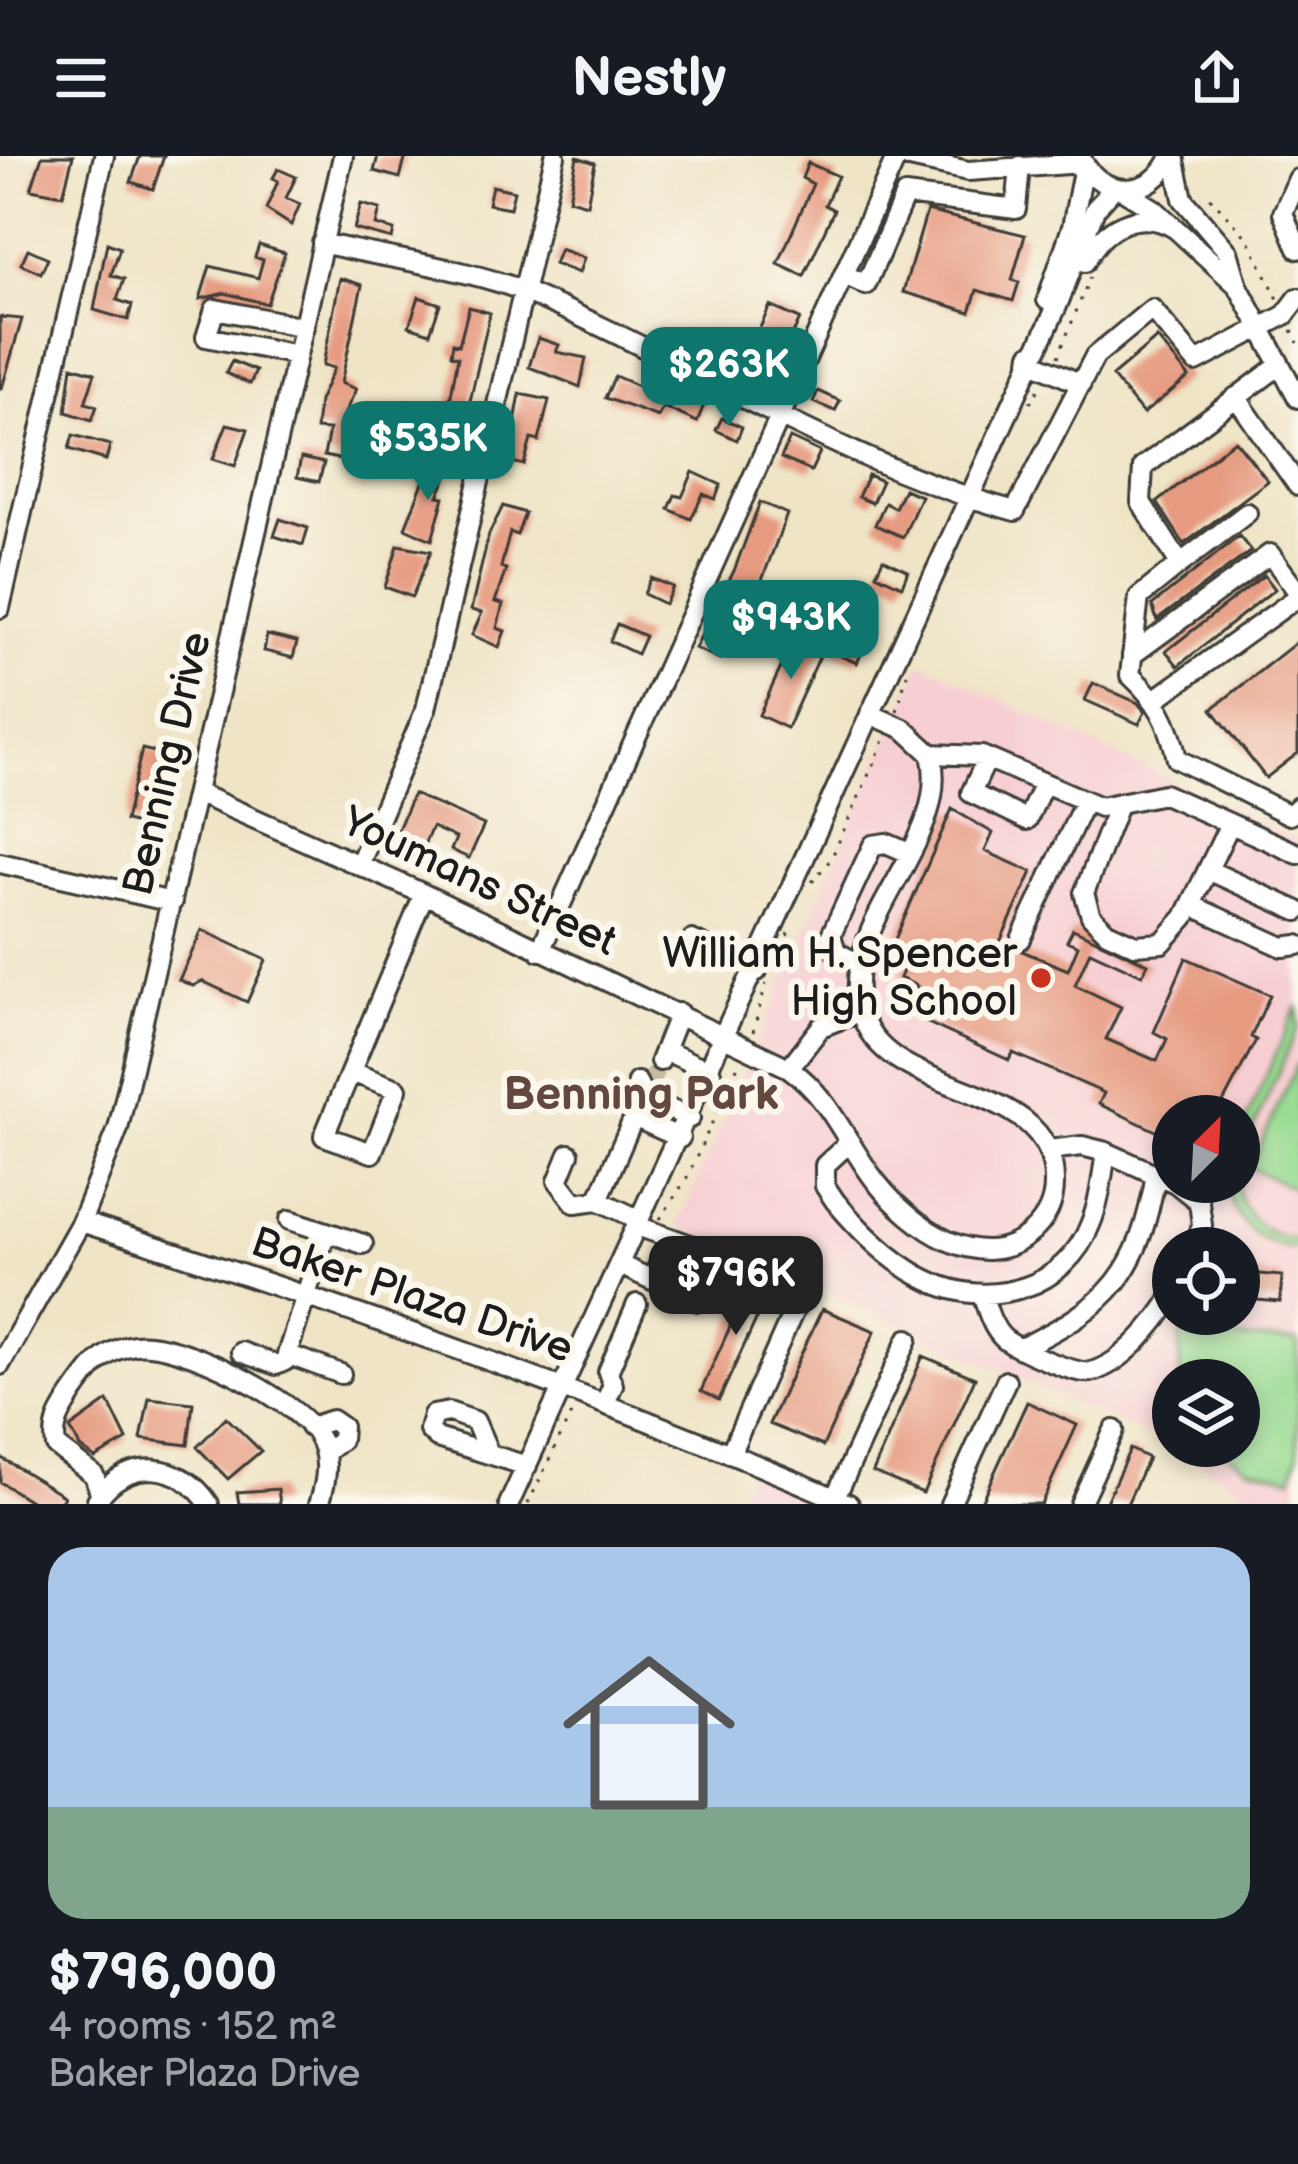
<!DOCTYPE html>
<html lang="en">
<head>
<meta charset="utf-8">
<style>
  body { margin:0; font-family:"Balsamiq Sans",sans-serif; background:#242831; color:#f1f3f6; height:100vh; display:flex; flex-direction:column; font-size:45px; white-space:nowrap }
  * { box-sizing:border-box; margin:0 }
  p { font-size:39px; color:#9ea1a6 }
  .icon { flex:none; width:66px; height:66px; fill:none; stroke:currentColor; stroke-width:2; stroke-linecap:round; stroke-linejoin:round }
  .map { position:relative; height:1348px; overflow:hidden }
  .panel { display:flex; flex-direction:column; background:#171b24; flex:1 }
  .panel>* { flex:none }
  .needle { width:78px; rotate:24deg }
  .buttons { position:absolute; left:1152px; top:939px; display:grid; gap:24px }
  .buttons a { display:grid; place-items:center; width:108px; height:108px; border-radius:50%; background:#171b24; box-shadow:0 6px 18px #0003; font-size:60px }
  .price { position:absolute; translate:-50% -102px; padding:0 27px; border-radius:24px; background:#0f766e; color:#fff; font-size:39px; line-height:78px; filter:drop-shadow(0 3px 6px #0008) }
  .price::after { content:''; position:absolute; left:50%; top:72px; width:36px; height:27px; margin-left:-18px; background:inherit; clip-path:polygon(0 0,100% 0,50% 100%) }
  .price.current { background:#222; color:#fff }
  ul { padding:0; list-style:none }
  li { display:grid; align-content:center; gap:24px; height:636px; padding:0 48px }
  li+li { border-top:3px solid #363941 }
  li span { display:grid; place-items:center; height:372px; border-radius:36px; color:#555 }
  li>.icon { margin-inline-start:auto }
  span .icon { width:216px; height:216px; fill:#fffc; stroke-width:1 }
  li b { font-size:51px }
  header { display:flex; justify-content:space-between; align-items:center; height:156px; padding:0 48px; background:#171b24; font-size:54px; font-weight:600 }
  .map>svg:first-child { display:block }
  .built { fill:#f7cfd3; fill-rule:evenodd }
  .green { fill:#99db93; stroke:#5a7c58; stroke-width:3 }
  .building { fill:#e69a80 }
  .lines { fill:none; stroke-linecap:round; stroke-linejoin:round }
  .minor-tunnel { stroke:#c5bca4; stroke-width:18; stroke-dasharray:18 9; stroke-linecap:butt }
  .minor-casing { stroke:#3c3a36; stroke-width:24 }
  .path { stroke:#3c3a36; stroke-width:3; stroke-dasharray:3 9; stroke-linecap:butt }
  .minor { stroke:#fff; stroke-width:18 }
  .poi-dot { fill:#c8321e; stroke:#fbf7ec; stroke-width:4.5 }
  .labels { text-anchor:middle; dominant-baseline:central; stroke-width:12; stroke-linejoin:round; paint-order:stroke }
  .street-label { font-size:42px; fill:#1c1c1c; stroke:#fbf7ec }
  .poi-label { font-size:42px; fill:#1c1c1c; stroke:#fbf7ec; text-anchor:end }
  .neighbourhood-label { font-size:45px; font-weight:bold; fill:#63483f; stroke:#fbf7ec }
</style>
</head>
<body>
<header><svg class="icon" aria-label="menu" viewBox="0 0 24 24"><path d="M4 6h16M4 12h16M4 18h16"/></svg>Nestly<svg class="icon" aria-label="share" viewBox="0 0 24 24"><path d="M12 15V3M7 8l5-5 5 5M5 13v7h14v-7"/></svg></header>
<div class="map">
<svg width="1298" height="1348" viewBox="0 0 1298 1348">
  <rect width="100%" height="100%" fill="#fbf7ec"/>
  <filter id="ink" filterUnits="userSpaceOnUse"><feTurbulence type="fractalNoise" baseFrequency=".00833" numOctaves="2"/><feDisplacementMap in="SourceGraphic" scale="24" xChannelSelector="R" yChannelSelector="G"/><feConvolveMatrix kernelMatrix="1 2 1 2 8 2 1 2 1" color-interpolation-filters="sRGB"/></filter>
  <filter id="wash" filterUnits="userSpaceOnUse"><feTurbulence type="fractalNoise" baseFrequency=".004" numOctaves="4" result="noise"/><feDisplacementMap in="SourceGraphic" scale="48" xChannelSelector="R" yChannelSelector="G"/><feGaussianBlur stdDeviation="2.7" result="paint"/><feColorMatrix in="noise" values="0 0 0 0 0 0 0 0 0 0 0 0 0 0 0 0 0 1.4 0 .05"/><feComposite in="paint" operator="in"/></filter>
  <g filter="url(#wash)">
    <rect width="100%" height="100%" fill="#efe4c6"/>
    <path class="built" d="M921,506L1298,684V1348H1265L1173,1290H1239V1224H1173V1290L677,1070ZM1173,960H1239V1026H1173ZM1173,1092H1239V1158H1173Z
      M748,1316L816,1348H733Z"/>
    <path class="green" d="M1298,849V872L1239,1005V980Z
      M1298,906V1034L1250,1012Z
      M1227,1026H1236C1241,1060 1264,1081 1298,1083V1093C1259,1090 1231,1065 1227,1026Z
      M1180,1179L1298,1186V1298L1292,1321L1246,1310L1217,1290H1239V1224H1180Z"/>
    <g id="blocks">
      <path class="building" d="M42,0H73L63,39L31,33Z
        M140,0H164L153,33L131,26Z
        M378,0H406L400,22L374,15Z
        M577,1L595,7L587,48L569,43Z
        M808,7L838,20L825,49L834,54L804,120L778,108L813,28L802,22Z
        M278,13L296,21L286,42L300,48L291,69L266,53L278,25L273,22Z
        M492,30L514,35L510,52L488,48Z
        M361,48L380,53L376,69L394,74L392,83L354,73Z
        M927,55L1025,79L1012,124L1019,126L1013,145L977,134L970,156L903,136Z
        M107,87L120,92L111,119L124,123L117,144L132,149L128,164L94,154Z
        M259,89L285,97L267,148L225,137L200,143L210,110L258,122L263,104L255,101Z
        M28,93L48,102L41,117L21,108Z
        M560,93L584,102L579,117L554,108Z
        M340,122L362,129L341,227L356,233L345,257L341,287L356,290L353,306L324,300L329,274L316,273L319,245L334,212L323,209Z
        M419,141L440,148L430,177L409,170Z
        M770,150L800,163L769,229L753,222L764,197L751,191Z
        M469,151L490,157L470,245L445,297L420,286L426,271L437,276L451,239L458,201L451,199L453,187L459,189Z
        M0,161L22,163L2,232H0Z
        M538,182L559,189L556,196L586,202L580,231L529,211Z
        M703,182L717,189L709,208L694,201Z
        M1157,182L1189,221L1143,258L1112,220Z
        M232,205L256,215L250,228L226,217Z
        M72,210L95,217L85,247L97,250L92,264L66,256Z
        M615,220L647,234L650,228L684,243L687,236L706,244L697,266L663,251L658,261L605,242Z
        M818,235L840,245L835,255L813,246Z
        M520,238L549,244L539,285L531,283L524,309L508,305Z
        M722,262L742,271L737,284L716,274Z
        M227,268L248,273L235,310L213,303Z
        M73,279L110,289L106,304L69,293Z
        M790,282L820,296L811,315L781,302Z
        M1235,284L1268,325L1184,388L1157,346Z
        M301,302L324,307L319,326L297,321Z
        M431,306L450,314L438,340L444,341L432,384L405,372Z
        M693,316L721,329L715,343L703,338L691,363L669,353L675,339L682,341Z
        M868,319L882,325L872,347L858,341Z
        M904,333L921,340L903,381L875,369L885,347L895,352Z
        M760,346L787,358L761,427L720,503L695,492L734,415Z
        M503,350L525,357L517,379L510,376L501,411L506,413L495,446L503,448L497,472L505,475L499,491L472,479L482,457L471,454L489,378Z
        M280,363L308,372L303,389L274,380Z
        M1239,380L1251,395L1157,464L1152,449Z
        M398,389L431,395L412,441L385,431Z
        M883,403L908,415L902,430L876,418Z
        M1264,419L1275,433L1178,510L1166,495Z
        M651,422L673,431L665,448L644,438Z
        M864,426L879,433L868,472L819,450L825,436L854,449Z
        M617,468L645,480L637,498L610,485Z
        M267,479L297,486L293,502L264,495Z
        M795,481L823,493L787,572L759,559Z
        M841,482L864,492L857,507L834,497Z
        M1298,485V597L1266,622L1212,553Z
        M1093,527L1138,547L1145,556L1139,568L1085,544Z
        M142,593L171,600L154,672L125,665Z
        M413,638L484,669L469,702L451,694L456,682L432,671L416,707L389,695Z
        M952,653L993,677L985,695L1032,716L1000,786L1068,814L1078,790L1067,785L1073,773L1148,808L1142,819L1090,795L1075,829L1121,851L1106,883L1157,905L1167,883L1154,876L1186,802L1270,839L1251,881L1256,884L1216,960H1173V983L1099,948L1104,937L1013,897L1009,904L926,866L930,858L910,849L917,830L900,822L911,796L893,788Z
        M202,774L266,804L247,846L202,825L193,830L179,824Z
        M1249,1117L1282,1120L1280,1146L1246,1143Z
        M753,1120L772,1129L719,1244L701,1235Z
        M822,1153L875,1175L823,1290L769,1268Z
        M923,1200L975,1222L923,1337L873,1316Z
        M149,1242L193,1247L188,1289L141,1283Z
        M108,1245L127,1284L95,1302L80,1291L70,1272Z
        M1027,1246L1077,1269L1041,1348H980Z
        M226,1261L261,1295L228,1323L197,1291Z
        M1130,1293L1148,1302L1127,1348H1105Z
        M0,1301L58,1336L64,1341L59,1348H35L0,1326Z
        M278,1333L280,1348H239L237,1336Z"/>
    </g>
  </g>
  <g filter="url(#ink)">
    <use href="#blocks" fill-opacity="0" stroke="#3c3a36" stroke-width="3"/>
    <g class="lines">
      <path class="minor-tunnel" d="M648,931L660,905"/>
      <g class="minor-casing">
        <path id="minor" d="M901,0L968,15L1083,7
          M1174,0L1183,43L1228,96L1238,130L1298,242
          M1082,4C1103,44 1154,42 1171,0
          M1298,23L1283,57L1298,93
          M1123,34L1154,53L1238,130
          M322,87C383,102 473,113 528,137C691,207 843,308 1015,355L1095,200L1152,153L1196,206L1285,159L1298,142
          M1085,106C1103,71 1139,50 1176,73
          M845,119L866,129L905,39L1016,53L1020,10
          M1047,144L1072,71L1084,10
          M1031,198L1030,205L1081,228
          M297,199L206,181L215,153L304,171
          M1236,241L1298,330
          M1247,357L1180,408L1141,346L1143,311L1280,209
          M1180,408L1139,441L1130,519C1158,545 1169,565 1177,603L1290,659L1298,651
          M0,452L104,0
          M1132,499L1270,398L1298,436
          M1156,543L1298,441
          M870,558L904,573L931,598L982,600L1100,651L1164,638L1298,698
          M987,603L971,637L1027,664L1043,629
          M199,638L424,738L789,912C832,943 845,986 877,1027C911,1070 981,1122 1032,1076C1046,1063 1054,1046 1054,1028C1057,919 884,946 861,856C837,765 953,688 931,598
          M1119,647L1084,737L1091,760L1107,776L1135,789L1162,787L1185,761L1230,668
          M0,707L172,746
          M359,709L426,553L555,0
          M1208,714L1298,755
          M1191,749L1283,791L1298,789
          M1021,783L1084,647
          M692,784L757,815
          M540,795L897,0
          M861,809L836,796L831,779L873,689L886,687L909,697
          M664,894L711,916
          M660,905L679,857
          M789,912L821,871L861,855
          M351,916L397,933L372,997L324,980L424,738
          M637,926L644,942L690,962
          M850,986L825,1009V1030L835,1045C883,1103 946,1157 1025,1131C1054,1122 1079,1098 1090,1069C1100,1046 1102,1020 1106,996L1173,1026
          M1049,994L1082,990L1106,996
          M569,998L558,1025L575,1047L598,1044
          M1174,1026L1199,1046L1202,1069L1194,1092
          M290,1064L363,1088
          M640,1064L598,1044L634,961L680,982
          M81,1066C341,1149 598,1239 849,1348
          M620,1109L698,1145L713,1142L725,1111L719,1099L637,1070
          M652,1124L670,1084
          M982,1139C988,1154 991,1170 1003,1182C1014,1192 1077,1220 1091,1216C1124,1207 1156,1167 1173,1139
          M1021,1192C1110,1149 1139,1118 1156,1018
          M241,1196L276,1209L285,1205L326,1076
          M289,1199L341,1218
          M0,1209L81,1066L118,973L343,0
          M605,1247L613,1229L608,1216L637,1148
          M310,1271L332,1264L342,1271L341,1284L325,1297
          M488,1295L475,1265L449,1256L433,1259L429,1274L437,1282L527,1310
          M730,1298L807,1125
          M101,1339L94,1319L56,1290C52,1268 61,1256 72,1239C89,1214 103,1193 135,1189C178,1183 291,1241 316,1277C331,1299 327,1324 319,1348
          M835,1342L908,1183
          M97,1344C127,1299 181,1306 209,1348
          M509,1348L1057,150L1095,53L1113,33
          M950,1348L1006,1225
          M1080,1348L1114,1274"/>
      </g>
      <path class="path" d="M1210,41L1249,84L1278,143
        M1292,174L1298,187
        M1058,201L1090,121
        M1030,247L1041,230
        M897,555L907,518
        M812,726L831,703L886,580
        M773,813L790,773
        M753,876L766,828
        M660,1063L687,1022L739,907
        M528,1348L574,1252"/>
      <use href="#minor" class="minor"/>
    </g>
  </g>
  <circle class="poi-dot" cx="1041" cy="822" r="12"/>
  <g class="labels">
    <g class="street-label">
      <text transform="translate(168 608) rotate(-77)">Benning Drive</text>
      <text transform="translate(479 726) rotate(25)">Youmans Street</text>
      <text transform="translate(412 1140) rotate(19)">Baker Plaza Drive</text>
    </g>
    <g class="poi-label">
      <text x="1017" y="798">William H. Spencer<tspan x="1017" dy="48">High School</tspan></text>
    </g>
    <g class="neighbourhood-label">
      <text x="641" y="939">Benning Park</text>
    </g>
  </g>
</svg>
<div class="buttons">
<a><svg class="needle" viewBox="-14 -14 28 28"><path d="M0-13l5 13h-10z" fill="#e53935"/><path d="M0 13l5-13h-10z" fill="#9ea1a6"/></svg></a>
<a><svg class="icon" aria-label="locate" viewBox="0 0 24 24"><circle cx="12" cy="12" r="6"/><path d="M12 2v4M12 18v4M2 12h4M18 12h4"/></svg></a>
<a><svg class="icon" aria-label="layers" viewBox="0 0 24 24"><path d="M12 4l9 5-9 5-9-5zM3 14l9 5 9-5"/></svg></a>
</div>
<b class="price" style="left:729px;top:273px">$263K</b>
<b class="price" style="left:428px;top:347px">$535K</b>
<b class="price" style="left:791px;top:526px">$943K</b>
<b class="price current" style="left:736px;top:1182px">$796K</b>
</div>
<section class="panel">
<ul>
<li><span style="background:linear-gradient(#a9c7e8 70%,#7fa58c 0)"><svg class="icon" aria-label="home" viewBox="0 0 24 24"><path d="M3 11l9-7 9 7M6 9v11h12V9"/></svg></span><div><b>$796,000</b><p>4 rooms · 152 m²</p><p>Baker Plaza Drive</p></div></li>
</ul>
</section>
</body>
</html>
